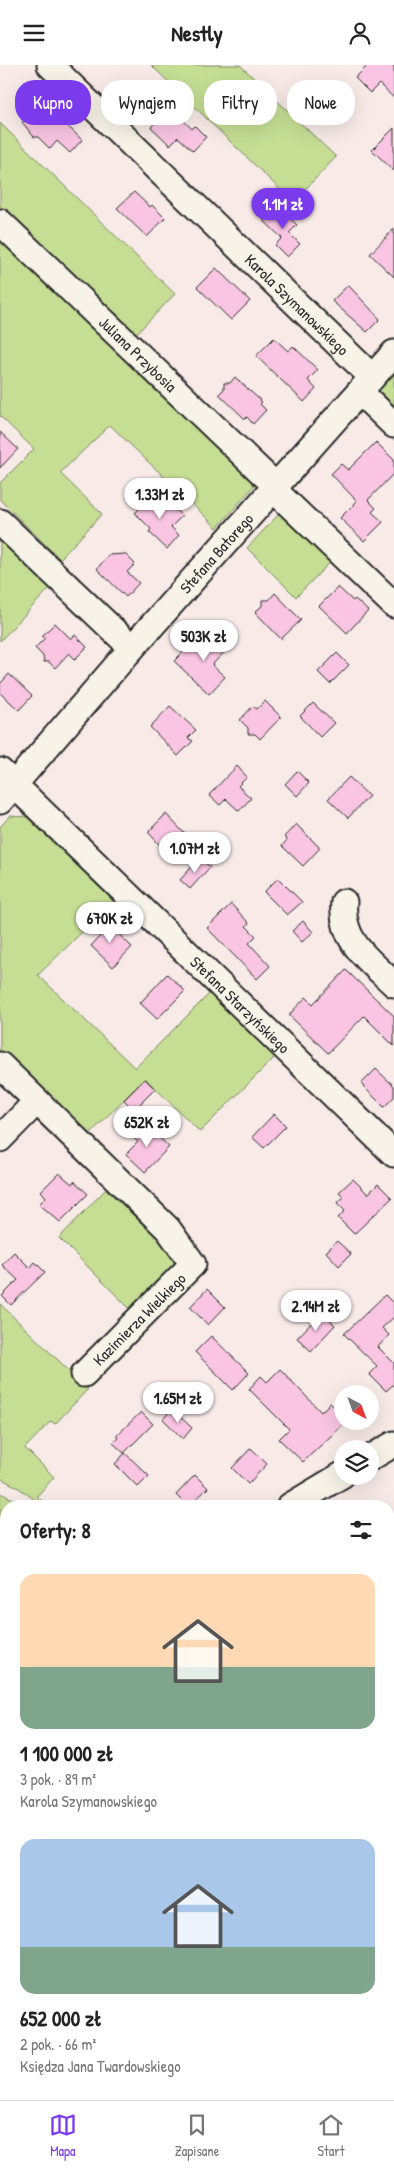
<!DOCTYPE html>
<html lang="pl">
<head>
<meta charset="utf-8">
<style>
  body { margin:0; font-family:"Patrick Hand",sans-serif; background:#f6f6f6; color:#222; height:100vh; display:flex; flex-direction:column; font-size:19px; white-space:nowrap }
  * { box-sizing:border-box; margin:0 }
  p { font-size:16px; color:#767676 }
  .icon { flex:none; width:28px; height:28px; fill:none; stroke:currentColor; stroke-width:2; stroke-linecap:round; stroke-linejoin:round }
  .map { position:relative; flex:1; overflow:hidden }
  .drawer { position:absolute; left:0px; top:1435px; width:395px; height:600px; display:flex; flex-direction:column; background:#fff; border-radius:20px 20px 0 0; box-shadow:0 5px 20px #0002 }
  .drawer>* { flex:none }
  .banner { position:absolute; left:15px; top:15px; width:365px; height:45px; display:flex; gap:10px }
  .needle { width:32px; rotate:139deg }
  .controls { position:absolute; left:334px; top:1320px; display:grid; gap:10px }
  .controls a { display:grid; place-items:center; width:45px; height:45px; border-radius:50%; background:#fff; box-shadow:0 5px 20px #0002; font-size:25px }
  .price { position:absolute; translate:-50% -42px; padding:0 11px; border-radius:18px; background:#fff; color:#222; font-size:16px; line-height:32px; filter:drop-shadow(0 1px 2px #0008) }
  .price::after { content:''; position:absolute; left:50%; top:30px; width:15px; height:11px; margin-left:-8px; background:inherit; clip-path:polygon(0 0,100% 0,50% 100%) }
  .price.active { background:#7c3aed; color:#fff }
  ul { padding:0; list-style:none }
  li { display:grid; align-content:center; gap:10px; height:265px; padding:0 20px }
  li span { display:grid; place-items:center; height:155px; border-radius:15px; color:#555 }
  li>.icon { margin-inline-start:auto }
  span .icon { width:90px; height:90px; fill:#fffc; stroke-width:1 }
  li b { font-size:21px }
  h2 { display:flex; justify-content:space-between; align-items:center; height:60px; padding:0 20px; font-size:21px }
  .tag { padding:0 18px; border-radius:20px; background:#fff; box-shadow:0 5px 20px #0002; font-size:18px; line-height:45px }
  .tag.active { background:#7c3aed; color:#fff }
  header { display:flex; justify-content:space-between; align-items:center; height:65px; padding:0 20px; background:#fff; font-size:22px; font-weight:700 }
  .tab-bar { display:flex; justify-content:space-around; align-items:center; height:70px; border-top:1px solid #e0e0e0; background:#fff; font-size:14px; color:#767676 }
  .tab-bar a { display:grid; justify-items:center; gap:2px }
  .tab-bar .active { color:#7c3aed }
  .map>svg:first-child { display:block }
  .green { fill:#c5de94; stroke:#788460 }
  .building { fill:#f9c5e2; stroke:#2b2b2b }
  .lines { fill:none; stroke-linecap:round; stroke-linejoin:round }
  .minor-casing { stroke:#2b2b2b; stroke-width:29 }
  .minor { stroke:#f7f3e8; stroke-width:25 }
  .labels { text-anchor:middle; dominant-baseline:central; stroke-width:4; stroke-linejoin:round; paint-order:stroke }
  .street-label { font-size:16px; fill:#2b2b2b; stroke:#f7f3e8 }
</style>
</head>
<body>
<header><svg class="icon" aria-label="menu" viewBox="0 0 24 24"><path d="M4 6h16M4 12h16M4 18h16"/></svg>Nestly<svg class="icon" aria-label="person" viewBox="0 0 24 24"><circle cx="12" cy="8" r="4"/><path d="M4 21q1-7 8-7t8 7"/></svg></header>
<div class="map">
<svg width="394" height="2035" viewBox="0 0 394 2035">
  <rect width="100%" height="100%" fill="#f7eae7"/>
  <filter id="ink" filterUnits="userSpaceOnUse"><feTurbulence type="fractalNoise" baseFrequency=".02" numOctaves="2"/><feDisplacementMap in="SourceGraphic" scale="10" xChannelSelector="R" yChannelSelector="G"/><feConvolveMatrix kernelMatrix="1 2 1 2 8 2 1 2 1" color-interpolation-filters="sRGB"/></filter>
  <g filter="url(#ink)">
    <path class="green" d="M151,0H240L336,92L293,137Z
      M0,58L175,229L135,270L0,141Z
      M0,165L255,416L254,421L217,463L110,360L60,408L102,449L60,494L0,435V418L34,384L0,351Z
      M394,306V352L377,331V325Z
      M279,449L290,452L336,491L296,532L247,483Z
      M0,474L50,523L0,576Z
      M10,751L27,752L114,836L38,910L135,1003L210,928L276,991L200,1067L145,1013L89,1070L0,986V762Z
      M106,1124L173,1188L174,1200L130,1244L59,1173Z
      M0,1239L88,1324L55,1359L51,1356L25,1383L54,1412L37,1431L47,1441H43L19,1423L0,1413Z
      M0,1428L28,1441H6V1470L4,1473L6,1475V1483L0,1476Z"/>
    <path class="building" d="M368,0H394V33L379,19L370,28L355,13Z
      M42,36L82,75L70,88L57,76L50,84L38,72H34L22,57Z
      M170,42L192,64L195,61L206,72L193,86L178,72L170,80L151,62Z
      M394,63V106L372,85Z
      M134,127L150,142L152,140L165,153L147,172L117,143Z
      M277,141L297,160L289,168L300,179L287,192L275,180L282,173L263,155Z
      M394,164V212L370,189Z
      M216,203L250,236L231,255L197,222Z
      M348,220L380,254L367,267L332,236Z
      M274,273L288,286L293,281L318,305L308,315L316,324L304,337L256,291Z
      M235,312L262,337L260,339L266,345L253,359L247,352L245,354L219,329L224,324V318H230Z
      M0,367L18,384L0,403Z
      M376,377L394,395V408L368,435L376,443L372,447L383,457L364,476L340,453L357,436L331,409L341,399L348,405Z
      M159,429L166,436L172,435V442L182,451L171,462L179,470L167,484L149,467L151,464L135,448L146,437L148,440Z
      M125,489L135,499L127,507L139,518L126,532L97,504L108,490Z
      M338,522L353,536L355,534L368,546L347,568L319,541Z
      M275,528L301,555L281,574L255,547L262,541V535H269Z
      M55,558L71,574L75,570L87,582L75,594L69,588L55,603L49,597H44L43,591L35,583L45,573L42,571Z
      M213,565L230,581L212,600L225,612L209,629L174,596L187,583L191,587Z
      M337,588L349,600L330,619L318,607Z
      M9,609L32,631L19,645L0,628V619Z
      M265,636L281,652L260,674L255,669H248V663L240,655L253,641L257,644Z
      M313,638L334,658L320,672L300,651Z
      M170,641L196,665L188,673L193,676L178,691L150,662Z
      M237,701L247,712L238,721L251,733L239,746L226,734L220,740L209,730Z
      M297,706L309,718L297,731L285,719Z
      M349,712L369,731L348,753L328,734Z
      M166,749L185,769L166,787L148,767Z
      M296,759L320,783L303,801L282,781L287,775L284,772Z
      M200,793L210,802L190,824L180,815Z
      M278,813L302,837L287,850L264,827Z
      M231,839L249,858L246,861L256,871L249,878L270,901L257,914L207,863Z
      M104,855L132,882L113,902L91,881L100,871L94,866Z
      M303,856L313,867L302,877L292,866Z
      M346,905L394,951V981L364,951L328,988L289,950L306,932L313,939Z
      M167,909L185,926L157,954L140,938Z
      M376,1004L394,1021V1032L384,1042L361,1019Z
      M145,1014L155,1024L134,1045L124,1035Z
      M274,1049L286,1061L264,1083L252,1072Z
      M144,1058L169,1082L145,1107L126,1089L138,1077L131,1071Z
      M59,1108L72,1119L74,1116L88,1129L60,1157L39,1139L46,1132L41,1126Z
      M353,1114L368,1129L378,1119L392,1133L354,1169L338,1153L345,1146L337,1138L344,1132L339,1127Z
      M337,1176L351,1189L339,1201L326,1187Z
      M14,1187L30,1203L35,1197L45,1207L11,1240L2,1231L18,1215L2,1200Z
      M207,1224L225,1242L208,1260L190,1242Z
      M385,1230L394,1239V1252L382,1263L389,1270L378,1282L394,1298V1319L386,1326L369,1309L377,1301L344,1269Z
      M321,1248L335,1260L311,1286L297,1273Z
      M211,1271L249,1308L233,1325L195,1287Z
      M280,1304L321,1347L330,1338L342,1350V1356H347L303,1397L279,1374L289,1364L249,1324L261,1311L267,1317Z
      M172,1344L192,1363L183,1374L163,1354Z
      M141,1347L153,1359L124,1388L113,1378L118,1373L116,1371Z
      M251,1383L267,1399L248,1419L232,1403Z
      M125,1388L149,1411L138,1422L115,1399Z
      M195,1410L208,1423L189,1441H187L176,1430Z"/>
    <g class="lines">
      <g class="minor-casing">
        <g id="minor">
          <path id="s1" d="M50,0L372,312"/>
          <path id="s2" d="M0,157L276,421"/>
          <path d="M360,327L394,360"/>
          <path d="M273,424L394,540"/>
          <path d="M0,457L132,583"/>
          <path id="s3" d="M0,706L394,1089"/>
          <path id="s4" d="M0,736L132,583L394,288"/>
          <path d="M344,837C340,876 369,895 394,919"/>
          <path d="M0,1000L168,1164L193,1199L84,1309"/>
          <path d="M0,1074L37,1036"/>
          <path d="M370,1393L394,1379"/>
          <path d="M290,1441L342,1410"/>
          <path d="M0,1620L6,1615"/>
          <path d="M389,1693L394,1692"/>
          <path d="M0,1775L6,1774"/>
          <path d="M232,2029L233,2035"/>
          <path d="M391,2035L394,2034"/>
        </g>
      </g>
      <use href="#minor" class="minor"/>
    </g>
  </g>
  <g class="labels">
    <g class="street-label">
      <text stroke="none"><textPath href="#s1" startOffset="344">Karola Szymanowskiego</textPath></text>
      <text stroke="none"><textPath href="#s2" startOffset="191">Juliana Przybosia</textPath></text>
      <text stroke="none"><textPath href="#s4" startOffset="329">Stefana Batorego</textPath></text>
      <text stroke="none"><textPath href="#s3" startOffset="335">Stefana Starzyńskiego</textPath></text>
      <text transform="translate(139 1254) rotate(-45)">Kazimierza Wielkiego</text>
    </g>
  </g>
</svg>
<div class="controls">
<a><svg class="needle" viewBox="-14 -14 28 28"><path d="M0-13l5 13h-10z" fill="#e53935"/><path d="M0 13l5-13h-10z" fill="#767676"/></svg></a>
<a><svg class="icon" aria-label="layers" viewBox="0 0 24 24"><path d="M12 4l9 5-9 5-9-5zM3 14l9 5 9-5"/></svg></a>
</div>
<b class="price active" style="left:283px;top:165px">1.1M zł</b>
<b class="price" style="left:160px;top:455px">1.33M zł</b>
<b class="price" style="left:204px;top:597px">503K zł</b>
<b class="price" style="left:195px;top:809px">1.07M zł</b>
<b class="price" style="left:110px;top:879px">670K zł</b>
<b class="price" style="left:147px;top:1083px">652K zł</b>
<b class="price" style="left:316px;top:1267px">2.14M zł</b>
<b class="price" style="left:178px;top:1359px">1.65M zł</b>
<div class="banner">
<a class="tag active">Kupno</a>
<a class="tag">Wynajem</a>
<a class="tag">Filtry</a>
<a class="tag">Nowe</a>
</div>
<section class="drawer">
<h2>Oferty: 8<svg class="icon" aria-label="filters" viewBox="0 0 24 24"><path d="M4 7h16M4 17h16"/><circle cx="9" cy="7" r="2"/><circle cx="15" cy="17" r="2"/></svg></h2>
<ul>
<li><span style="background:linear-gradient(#ffd9b3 60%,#7fa58c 0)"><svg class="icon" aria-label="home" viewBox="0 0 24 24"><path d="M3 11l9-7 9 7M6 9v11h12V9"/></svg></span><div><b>1 100 000 zł</b><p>3 pok. · 89 m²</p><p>Karola Szymanowskiego</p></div></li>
<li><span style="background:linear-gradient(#a9c7e8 70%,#7fa58c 0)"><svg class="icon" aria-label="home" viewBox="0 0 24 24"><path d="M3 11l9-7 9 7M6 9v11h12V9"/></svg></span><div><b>652 000 zł</b><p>2 pok. · 66 m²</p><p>Księdza Jana Twardowskiego</p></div></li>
</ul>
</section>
</div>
<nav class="tab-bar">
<a class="active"><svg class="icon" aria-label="map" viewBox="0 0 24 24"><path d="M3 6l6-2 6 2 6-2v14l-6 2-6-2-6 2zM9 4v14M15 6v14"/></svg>Mapa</a>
<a><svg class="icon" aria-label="saved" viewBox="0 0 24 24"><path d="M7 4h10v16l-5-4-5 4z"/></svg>Zapisane</a>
<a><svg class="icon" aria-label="home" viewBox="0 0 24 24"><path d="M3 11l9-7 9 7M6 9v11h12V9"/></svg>Start</a>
</nav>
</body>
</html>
